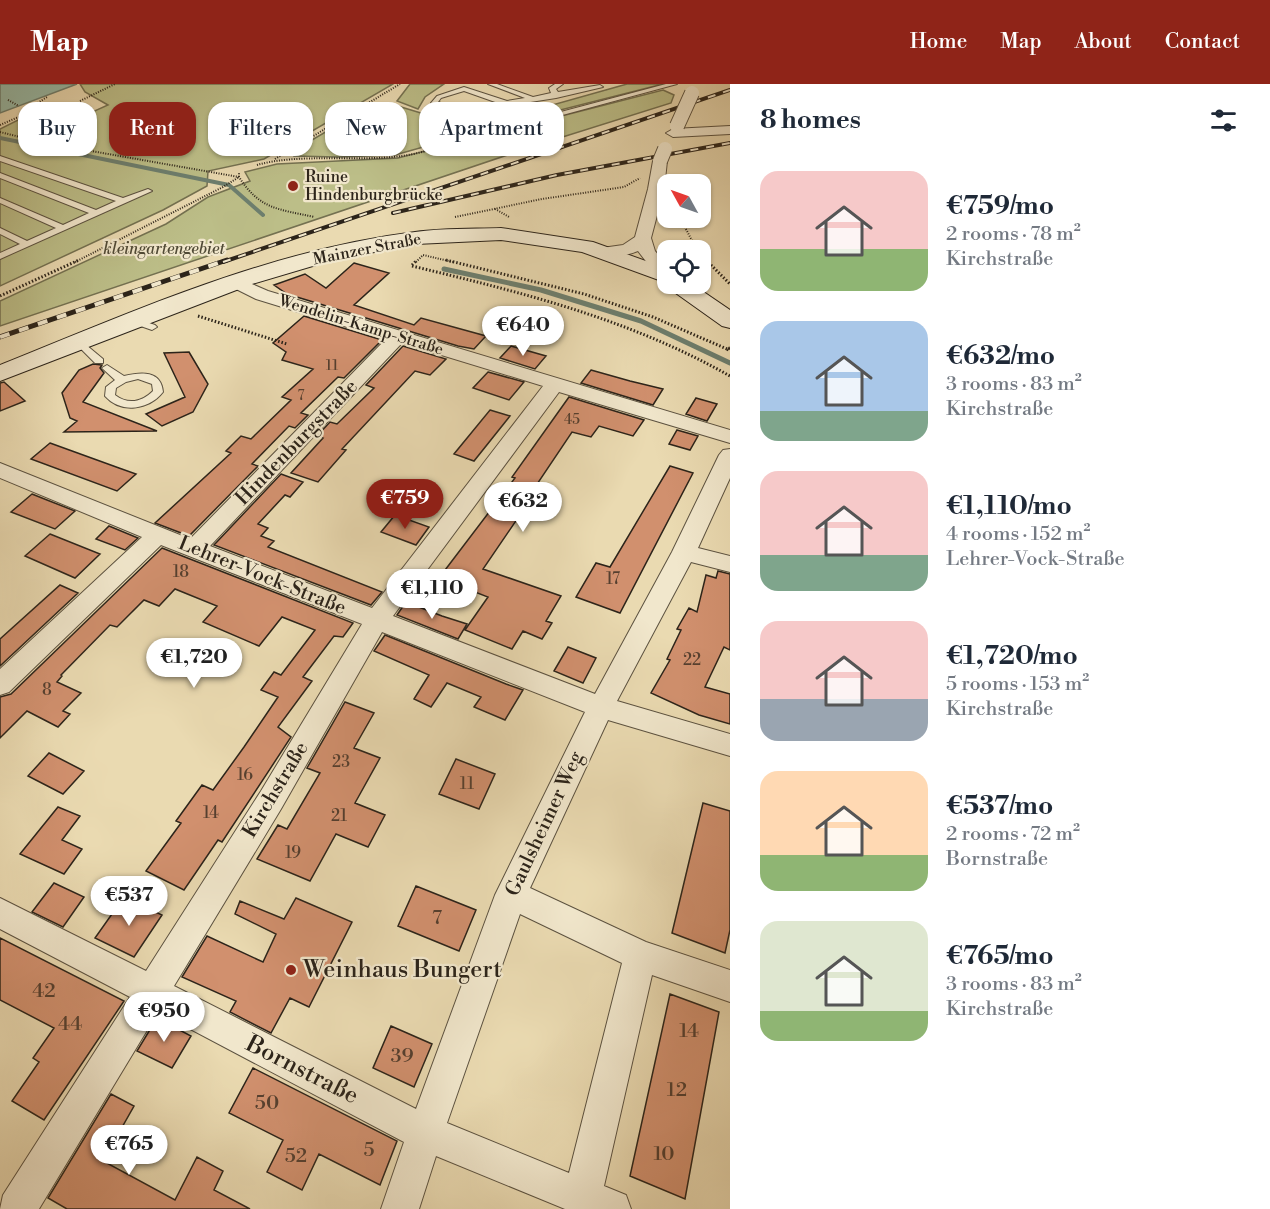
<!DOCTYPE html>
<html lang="en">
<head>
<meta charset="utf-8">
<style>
  body { margin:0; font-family:"Libre Bodoni",serif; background:#f6f6f7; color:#1f2937; height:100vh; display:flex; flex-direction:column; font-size:22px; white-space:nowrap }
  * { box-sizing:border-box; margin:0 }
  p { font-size:20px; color:#747a83 }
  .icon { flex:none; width:33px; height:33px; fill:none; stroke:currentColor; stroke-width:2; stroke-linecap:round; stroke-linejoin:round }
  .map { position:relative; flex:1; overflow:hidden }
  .side { display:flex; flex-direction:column; background:#fff; width:540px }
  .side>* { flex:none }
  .hud { position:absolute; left:18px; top:18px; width:570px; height:54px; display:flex; gap:12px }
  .needle { width:39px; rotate:310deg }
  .fabs { position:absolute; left:657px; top:90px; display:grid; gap:12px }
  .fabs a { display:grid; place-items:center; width:54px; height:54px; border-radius:12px; background:#fff; box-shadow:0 2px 4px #0004; font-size:30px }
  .price { position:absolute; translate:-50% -51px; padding:0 14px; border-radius:21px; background:#fff; color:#222; font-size:20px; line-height:39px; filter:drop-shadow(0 2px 3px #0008) }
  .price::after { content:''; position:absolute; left:50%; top:36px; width:18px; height:14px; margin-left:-9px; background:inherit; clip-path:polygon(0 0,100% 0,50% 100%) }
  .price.current { background:#8f2418; color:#fff }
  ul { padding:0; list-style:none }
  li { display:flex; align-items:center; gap:18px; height:150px; padding:0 30px }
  li span { display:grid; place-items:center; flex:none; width:168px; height:120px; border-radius:18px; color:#555 }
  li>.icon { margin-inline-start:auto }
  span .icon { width:72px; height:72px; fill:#fffc; stroke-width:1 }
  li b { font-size:26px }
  h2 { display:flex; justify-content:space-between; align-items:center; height:72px; padding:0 30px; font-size:26px }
  .pill { padding:0 21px; border-radius:18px; background:#fff; box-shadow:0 2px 4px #0004; font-size:21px; line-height:54px }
  .pill.current { background:#8f2418; color:#fff }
  header { display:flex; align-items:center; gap:36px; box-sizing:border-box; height:84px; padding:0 30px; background:#8f2418; color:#fff }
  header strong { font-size:28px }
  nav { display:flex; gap:33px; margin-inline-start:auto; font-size:21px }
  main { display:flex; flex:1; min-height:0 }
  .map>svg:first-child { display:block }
  .green { fill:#bcbe88; stroke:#747151; stroke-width:1.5 }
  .water { fill:#98bba8; stroke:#6d7f6f; stroke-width:1.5 }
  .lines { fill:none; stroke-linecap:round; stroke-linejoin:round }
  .stream-far1 { stroke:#6d7f6f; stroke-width:4 }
  .stream { stroke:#6d7f6f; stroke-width:5 }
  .building { fill:#d1906e; stroke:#2c241a; stroke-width:1.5 }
  .service-casing { stroke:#5c5240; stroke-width:2 }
  .minor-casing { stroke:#5c5240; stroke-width:2 }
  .secondary-casing { stroke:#2c241a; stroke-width:2 }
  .path-far1 { stroke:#2c241a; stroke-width:2; stroke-dasharray:1 1.5; stroke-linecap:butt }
  .path { stroke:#2c241a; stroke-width:3; stroke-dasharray:1.5 2; stroke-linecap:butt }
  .service { fill:#f1e7cc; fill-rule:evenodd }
  .minor { fill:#f1e7cc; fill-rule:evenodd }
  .secondary { fill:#f1e7cc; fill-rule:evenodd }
  .rail-far1-casing { stroke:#2c241a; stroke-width:4 }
  .rail-casing { stroke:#2c241a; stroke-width:5 }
  .rail-far1 { stroke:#f1e7cc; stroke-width:2; stroke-dasharray:8; stroke-linecap:butt }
  .rail { stroke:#f1e7cc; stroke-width:4; stroke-dasharray:10; stroke-linecap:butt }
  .minor-bridge-casing { stroke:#5c5240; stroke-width:16; stroke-linecap:butt }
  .minor-bridge { stroke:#f1e7cc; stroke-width:14 }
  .poi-dot { fill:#8f2418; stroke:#f1e7cc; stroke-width:2 }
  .labels { text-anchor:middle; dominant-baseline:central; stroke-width:4.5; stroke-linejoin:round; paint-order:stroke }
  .far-number-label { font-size:14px; fill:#553f2f }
  .far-poi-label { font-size:16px; fill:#2c241a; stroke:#f1e7cc; text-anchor:start }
  .far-park-label { font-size:16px; font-style:italic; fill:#504a36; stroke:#f1e7cc }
  .far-street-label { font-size:16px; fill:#2c241a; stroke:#f1e7cc }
  .number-label { font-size:16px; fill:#553f2f }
  .street-label { font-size:20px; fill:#2c241a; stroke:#f1e7cc }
  .near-number-label { font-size:20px; fill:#553f2f }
  .near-poi-label { font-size:24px; fill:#2c241a; stroke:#f1e7cc; text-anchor:start }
  .near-street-label { font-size:24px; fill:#2c241a; stroke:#f1e7cc }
</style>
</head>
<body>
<header>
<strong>Map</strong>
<nav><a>Home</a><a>Map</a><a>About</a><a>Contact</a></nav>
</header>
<main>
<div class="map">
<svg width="730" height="1125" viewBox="0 0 730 1125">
  <rect width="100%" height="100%" fill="#eadab1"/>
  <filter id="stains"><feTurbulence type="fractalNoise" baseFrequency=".00333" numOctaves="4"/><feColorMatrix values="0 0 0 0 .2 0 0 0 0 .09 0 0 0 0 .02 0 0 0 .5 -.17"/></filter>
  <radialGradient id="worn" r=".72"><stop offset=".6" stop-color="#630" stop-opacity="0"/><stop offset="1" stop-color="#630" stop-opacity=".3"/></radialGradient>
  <path class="green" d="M80,0H393L264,75L208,87L207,102L163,126L0,202V45L26,32L70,43L84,40L90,29L108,21L85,8Z
    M410,0H444L425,13L418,25L397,17Z
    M627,0H663L509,39L485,40Z
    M663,6L674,11L671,19L534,62L0,242V217L166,140L208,113L250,97L245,88L277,80L398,74Z
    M388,19L480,47L395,71L337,73L294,72L295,66L366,24Z"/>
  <path class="water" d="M0,0H77L0,29Z"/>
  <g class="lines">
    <path class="stream-far1" d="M0,54L229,101L263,131"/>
    <path class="stream" d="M444,185L541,206L641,237L730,279"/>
  </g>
  <path class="building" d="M354,179L389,189L354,221L414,241L421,234L486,252L474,265L458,262L287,210L274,201L305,190L326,204Z
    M304,232L382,256L344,294L338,293L301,329L308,331L295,344L289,342L252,380L258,382L189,452L155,439L231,369L226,367L241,352L251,355L291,316L282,313L313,285L282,276L286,268L273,259Z
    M403,262L446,275L430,291L415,287L342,365L346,366L318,398L291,389L323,354L317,352L330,338L337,340L374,304L366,301Z
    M511,262L546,272L535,285L500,274Z
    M189,268L208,300L193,328L162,342L146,330L185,313L164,269Z
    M93,280L102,281L100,284L104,289L83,318L157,347L64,348L77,337L70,334L62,309L79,286Z
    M591,286L630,297L663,305L653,321L581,299Z
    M488,288L524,298L509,316L473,304Z
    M4,298L25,317L0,327V299Z
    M569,313L644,336L633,352L599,342L591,353L572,348L519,427L522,428L483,485L561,512L546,537L552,539L542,555L523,547L512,565L465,546L488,513L439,494L515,394L512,393Z
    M696,314L717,320L707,337L686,330Z
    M490,326L510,332L474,377L454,370Z
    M677,346L698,352L690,366L669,360Z
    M50,359L119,384L136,390L117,407L31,375Z
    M670,382L693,389L620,529L576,513L596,479L610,483Z
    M281,390L303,398L290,413L285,411L258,440L268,444L261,452L274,457L268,463L382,508L371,521L214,461Z
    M32,410L47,416L75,427L55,445L11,428Z
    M395,431L429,443L416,461L381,448Z
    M109,442L138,454L125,466L96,455Z
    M50,450L100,470L75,494L25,472Z
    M162,464L353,539L343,553L334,552L303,593L312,597L278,643L291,653L222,758L218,756L184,806L146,787L181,739L176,737L202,701L213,706L244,663L278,613L261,606L274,588L281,591L315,546L282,533L259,562L203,538L217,522L175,505L159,522L144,516L117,543L110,541L61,591L62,592L57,598L81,609L63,627L70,630L58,643L27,627L0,654V613L11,610Z
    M718,487L730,490V566L724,563L705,603L730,610V640L699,631L651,609L670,576L667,575L681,546L677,545L689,524L697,528L706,491L716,494Z
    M60,501L78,509L0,582V555Z
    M406,518L442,532L467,540L458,555L397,531Z
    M385,551L506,600L523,606L505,636L474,623L481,613L447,599L431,623L414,615L429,591L374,567Z
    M568,563L596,574L583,599L554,587Z
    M345,618L374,629L354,664L380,674L355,719L385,731L368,763L336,750L310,797L257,775L278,741L287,745L320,689L307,684Z
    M49,669L84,687L63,710L28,692Z
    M456,675L495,690L479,725L439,710Z
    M703,719L730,727V846L725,869L672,849Z
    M58,723L80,732L62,756L82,765L64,790L20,770Z
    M54,799L84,813L63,843L32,828Z
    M416,802L476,826L459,867L398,842Z
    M124,813L162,831L134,873L95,854Z
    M296,814L352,838L309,923L290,914L271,949L230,928L236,917L182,893L207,852L263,878L276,850L235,830L240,817L284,835Z
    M0,854L124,917L44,1036L12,1017L39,978L33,974L54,944L0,916Z
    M670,910L719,928L685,1115L630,1092Z
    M157,934L191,952L172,984L137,967Z
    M391,942L432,960L414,1003L373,984Z
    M253,984L397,1057L380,1101L319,1070L302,1106L267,1088L283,1056L229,1029Z
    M111,1010L134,1022L103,1077L175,1116L197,1073L223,1087L214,1106L250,1125H67L48,1114Z"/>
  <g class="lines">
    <g class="service-casing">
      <path id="service" d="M488,0H497L533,13L551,9L549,4L555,0H563L556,5L558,8L600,1L603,3L556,14L499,23L478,33L480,39L493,46L666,0H677L492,50L474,42L471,33L431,19L437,12L464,3L507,17L525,14ZM464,7L498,19L474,30L438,18L441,14Z
        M0,72L123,114L148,105L152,107L0,175V169L20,160L0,150V144L27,157L56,144L0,119V114L63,141L89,129L0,94V89L96,126L116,117L0,77Z
        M135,234L155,241L157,243L152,246L132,239L130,237Z
        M79,255L103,275V279H95L76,260V256Z
        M107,281L124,292C141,288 161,286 163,308C149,326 121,330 105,312L106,303L115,296L102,284ZM138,295L152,300L153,307C142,318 128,321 115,311L116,304L126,298Z"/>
    </g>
    <g class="minor-casing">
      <path id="minor" d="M730,42V50L673,53L666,49L673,45Z
        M660,73L667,77L664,105L651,154L655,167L668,183L667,198L661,197L638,167C628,171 608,176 600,167L602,164L623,161L635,153L648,105L653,77Z
        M236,193L268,207L730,346V359L559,308L393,532L595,610L672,468L719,371L723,366L730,365V394L698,464L730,472V488L691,478L617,617L730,650V672L608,636L530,804L646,858L730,886V918L652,891L604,1102L626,1111L631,1125H565L436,1072L419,1125H381L404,1058L158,928L39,1125H0L3,1111L130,913L0,845V814L146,887L261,707L362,540L161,461L9,608L0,611V585L142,453L0,394V379L190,455L386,255L256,215L230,202L227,198L230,194ZM402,259L543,302L372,524L210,462ZM382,548L585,628L495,811L416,1025L174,902L281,725ZM520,830L622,879L569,1089L447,1039Z"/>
    </g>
    <g class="secondary-casing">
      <path id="secondary" d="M501,144L593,158L668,185V200H692L730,226V244L722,242L670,205L667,199L582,168L501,156L416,160L333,176L252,200L0,297V281C134,227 270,166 415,148C443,144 473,145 501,144Z"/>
    </g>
    <path class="path-far1" d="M8,16L19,22
      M80,17L115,0
      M34,30L31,26L33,22L47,13
      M0,41L16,34L64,23
      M0,48L40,58L239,93C260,126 279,125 314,133
      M275,75L400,0
      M257,81C298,69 356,78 401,72C426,69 450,59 474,53
      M495,125L509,133
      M455,133L542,115L624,103L640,94
      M680,134L697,166
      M700,170L708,178
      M75,178L223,103L239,93V89
      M416,178L423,171L453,178"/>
    <path class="path" d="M446,176L584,210L653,233L727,265
      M706,176L730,200
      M412,181L417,176
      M412,182C524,209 629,235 730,292
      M0,212L79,176
      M198,232L287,260
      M730,264L727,265L730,267"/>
    <use href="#service" class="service"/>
    <use href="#minor" class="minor"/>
    <use href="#secondary" class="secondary"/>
    <g class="rail-far1-casing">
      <path id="rail-far1" d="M393,129L557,91L730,59
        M223,178L730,6"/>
    </g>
    <g class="rail-casing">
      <path id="rail" d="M0,253L227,176"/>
    </g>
    <use href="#rail-far1" class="rail-far1"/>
    <use href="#rail" class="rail"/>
    <g class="minor-bridge-casing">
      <path id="minor-bridge" d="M677,42L692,9
        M660,77L665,65"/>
    </g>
    <use href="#minor-bridge" class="minor-bridge"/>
  </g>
  <g class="poi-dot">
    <circle cx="293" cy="102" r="6"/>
    <circle cx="291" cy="886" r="6"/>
  </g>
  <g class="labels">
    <g class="far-number-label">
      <text x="332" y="282">11</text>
      <text x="301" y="312">7</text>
      <text x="572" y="336">45</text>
    </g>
    <g class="far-poi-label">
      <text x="305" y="93">Ruine<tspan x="305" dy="18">Hindenburgbrücke</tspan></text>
    </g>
    <g class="far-park-label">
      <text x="164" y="165">kleingartengebiet</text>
    </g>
    <g class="far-street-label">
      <text transform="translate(367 165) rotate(-11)">Mainzer Straße</text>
      <text transform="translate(361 241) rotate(17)">Wendelin-Kamp-Straße</text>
    </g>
    <g class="number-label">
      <text x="181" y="488">18</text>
      <text x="613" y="495">17</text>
      <text x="692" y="576">22</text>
      <text x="47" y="606">8</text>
      <text x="341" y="678">23</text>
      <text x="245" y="691">16</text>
      <text x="467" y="700">11</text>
      <text x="211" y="729">14</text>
      <text x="339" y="732">21</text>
      <text x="293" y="769">19</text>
    </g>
    <g class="street-label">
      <text transform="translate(297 359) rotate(-46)">Hindenburgstraße</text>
      <text transform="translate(262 492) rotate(22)">Lehrer-Vock-Straße</text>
      <text transform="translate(276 706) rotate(-59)">Kirchstraße</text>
      <text transform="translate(545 740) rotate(-65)">Gaulsheimer Weg</text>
    </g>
    <g class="near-number-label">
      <text x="437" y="834">7</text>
      <text x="44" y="907">42</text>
      <text x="70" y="940">44</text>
      <text x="689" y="947">14</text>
      <text x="402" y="972">39</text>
      <text x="677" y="1006">12</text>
      <text x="267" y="1019">50</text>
      <text x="369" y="1066">5</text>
      <text x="664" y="1070">10</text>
      <text x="296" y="1072">52</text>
    </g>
    <g class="near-poi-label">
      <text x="303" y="886">Weinhaus Bungert</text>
    </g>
    <g class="near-street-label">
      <text transform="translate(302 986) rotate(27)">Bornstraße</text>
    </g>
  </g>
  <rect width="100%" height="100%" filter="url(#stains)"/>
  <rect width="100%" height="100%" fill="url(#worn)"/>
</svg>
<div class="fabs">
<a><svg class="needle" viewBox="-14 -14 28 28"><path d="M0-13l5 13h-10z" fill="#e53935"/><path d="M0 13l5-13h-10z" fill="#747a83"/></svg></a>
<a><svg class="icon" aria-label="locate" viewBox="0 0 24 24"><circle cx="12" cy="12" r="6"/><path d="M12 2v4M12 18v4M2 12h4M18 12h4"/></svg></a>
</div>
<b class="price" style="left:523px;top:273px">€640</b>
<b class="price current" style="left:405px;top:446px">€759</b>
<b class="price" style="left:523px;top:449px">€632</b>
<b class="price" style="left:432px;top:536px">€1,110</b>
<b class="price" style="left:194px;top:605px">€1,720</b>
<b class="price" style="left:129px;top:843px">€537</b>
<b class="price" style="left:164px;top:959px">€950</b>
<b class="price" style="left:129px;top:1092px">€765</b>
<div class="hud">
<a class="pill">Buy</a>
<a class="pill current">Rent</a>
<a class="pill">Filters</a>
<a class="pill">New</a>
<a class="pill">Apartment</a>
</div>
</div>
<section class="side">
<h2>8 homes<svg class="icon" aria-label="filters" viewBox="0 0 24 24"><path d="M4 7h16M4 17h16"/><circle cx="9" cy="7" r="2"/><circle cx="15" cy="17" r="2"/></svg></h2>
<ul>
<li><span style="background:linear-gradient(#f6c9c9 65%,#8fb573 0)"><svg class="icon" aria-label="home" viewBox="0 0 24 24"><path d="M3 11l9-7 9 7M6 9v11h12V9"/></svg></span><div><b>€759/mo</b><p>2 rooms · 78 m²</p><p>Kirchstraße</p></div></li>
<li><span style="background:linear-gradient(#a9c7e8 75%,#7fa58c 0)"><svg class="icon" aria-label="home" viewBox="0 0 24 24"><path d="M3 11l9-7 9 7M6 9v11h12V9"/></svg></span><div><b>€632/mo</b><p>3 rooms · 83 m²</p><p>Kirchstraße</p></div></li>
<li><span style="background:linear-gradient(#f6c9c9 70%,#7fa58c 0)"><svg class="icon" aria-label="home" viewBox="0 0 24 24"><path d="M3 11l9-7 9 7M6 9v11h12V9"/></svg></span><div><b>€1,110/mo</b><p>4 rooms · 152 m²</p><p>Lehrer-Vock-Straße</p></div></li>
<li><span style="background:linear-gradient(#f6c9c9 65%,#9aa5b1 0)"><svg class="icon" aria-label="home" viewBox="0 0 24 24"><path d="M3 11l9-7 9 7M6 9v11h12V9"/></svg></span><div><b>€1,720/mo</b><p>5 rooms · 153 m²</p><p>Kirchstraße</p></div></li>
<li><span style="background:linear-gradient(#ffd9b3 70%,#8fb573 0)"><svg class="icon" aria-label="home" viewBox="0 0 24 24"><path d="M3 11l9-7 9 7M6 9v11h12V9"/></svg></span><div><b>€537/mo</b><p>2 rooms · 72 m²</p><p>Bornstraße</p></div></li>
<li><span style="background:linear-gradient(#dfe7d0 75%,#8fb573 0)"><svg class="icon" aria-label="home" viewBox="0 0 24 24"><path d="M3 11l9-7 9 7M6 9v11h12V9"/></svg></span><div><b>€765/mo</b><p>3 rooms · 83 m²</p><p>Kirchstraße</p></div></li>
</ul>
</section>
</main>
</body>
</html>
